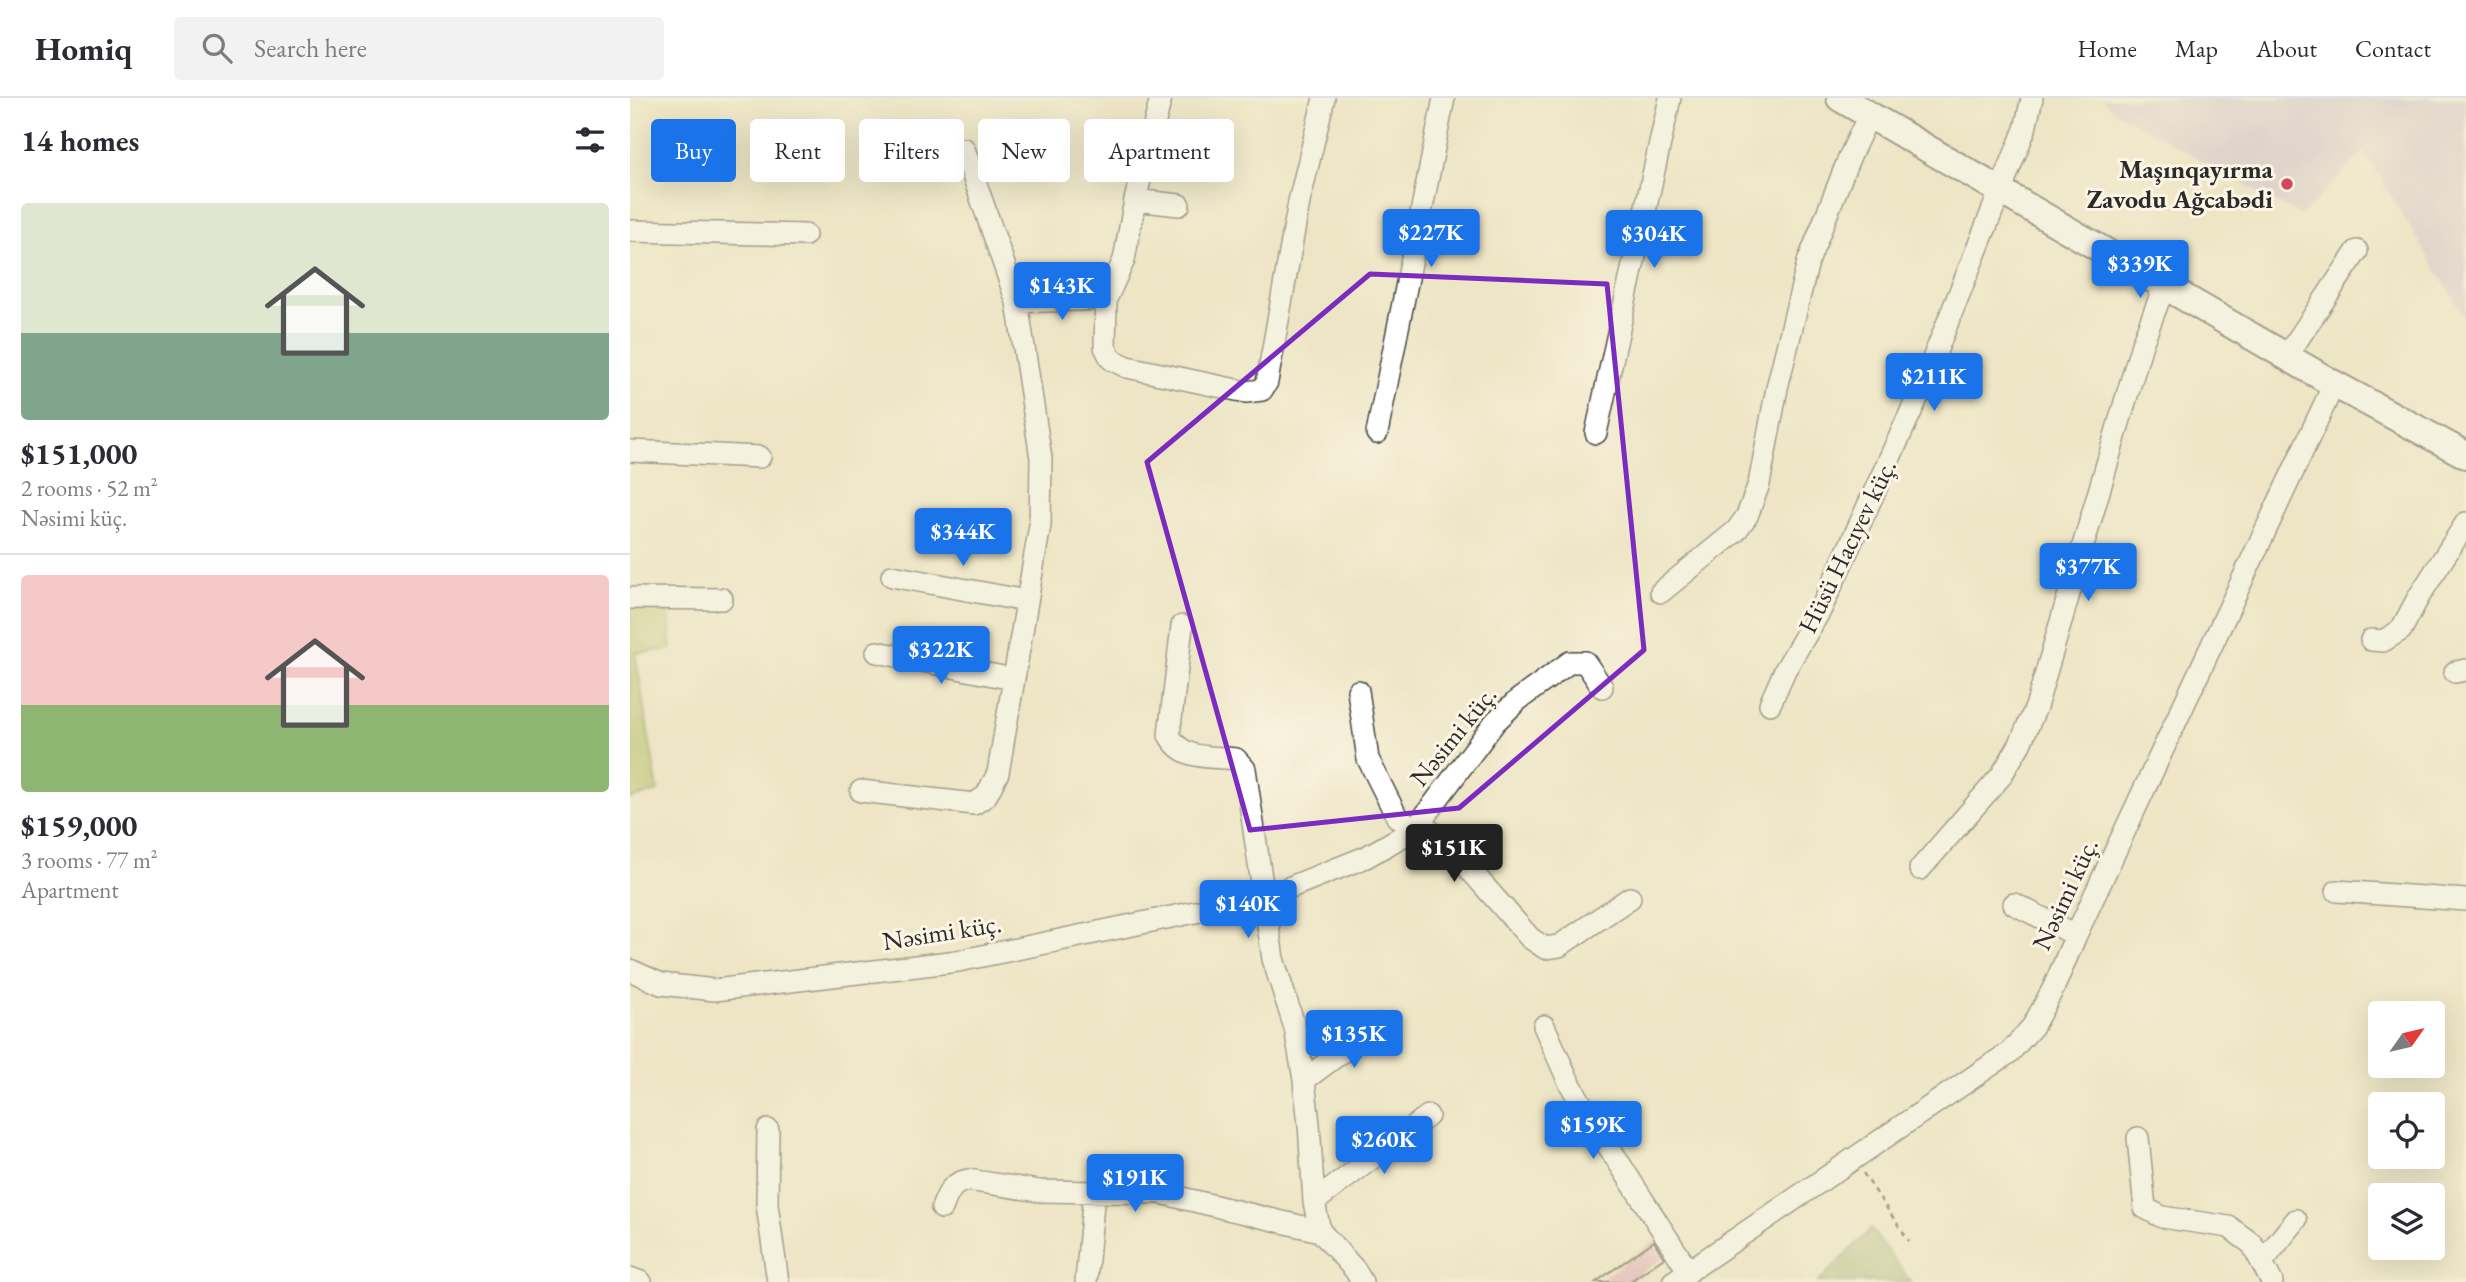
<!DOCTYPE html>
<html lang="en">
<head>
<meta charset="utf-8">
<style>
  body { margin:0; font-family:"EB Garamond",serif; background:#f2f2f3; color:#2b2b33; height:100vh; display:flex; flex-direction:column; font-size:26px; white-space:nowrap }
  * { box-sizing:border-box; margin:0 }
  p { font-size:23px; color:#7c7c81 }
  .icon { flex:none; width:38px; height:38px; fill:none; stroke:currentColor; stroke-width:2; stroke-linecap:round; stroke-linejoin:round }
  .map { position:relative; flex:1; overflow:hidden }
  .panel { display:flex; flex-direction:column; background:#fff; width:630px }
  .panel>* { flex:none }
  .guide { position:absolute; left:21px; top:21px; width:665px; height:63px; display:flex; gap:14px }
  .needle { width:46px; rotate:56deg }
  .buttons { position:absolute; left:1738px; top:903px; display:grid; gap:14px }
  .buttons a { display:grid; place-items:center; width:77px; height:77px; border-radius:7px; background:#fff; box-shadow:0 7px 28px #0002; font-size:35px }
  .price { position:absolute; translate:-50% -60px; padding:0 16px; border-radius:7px; background:#1a73e8; color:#fff; font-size:23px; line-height:46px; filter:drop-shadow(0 2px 4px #0008) }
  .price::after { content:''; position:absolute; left:50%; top:42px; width:21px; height:16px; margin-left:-10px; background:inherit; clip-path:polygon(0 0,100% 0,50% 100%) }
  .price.on { background:#222; color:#fff }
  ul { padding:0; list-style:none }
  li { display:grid; align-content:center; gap:14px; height:371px; padding:0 21px }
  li+li { border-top:2px solid #e1e1e2 }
  li span { display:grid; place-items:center; height:217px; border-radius:7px; color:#555 }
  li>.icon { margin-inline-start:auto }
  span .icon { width:126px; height:126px; fill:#fffc; stroke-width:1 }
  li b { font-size:30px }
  h2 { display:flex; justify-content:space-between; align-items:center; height:84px; padding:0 21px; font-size:30px }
  .chip { padding:0 24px; border-radius:7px; background:#fff; box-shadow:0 7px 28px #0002; font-size:24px; line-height:63px }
  .chip.on { background:#1a73e8; color:#fff }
  header { display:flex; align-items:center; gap:42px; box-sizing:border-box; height:98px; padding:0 35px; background:#fff; border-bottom:2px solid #e1e1e2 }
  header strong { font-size:33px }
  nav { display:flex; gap:38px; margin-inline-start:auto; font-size:24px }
  .search { width:490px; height:63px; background:#f2f2f3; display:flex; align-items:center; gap:18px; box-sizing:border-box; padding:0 24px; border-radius:7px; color:#7c7c81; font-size:26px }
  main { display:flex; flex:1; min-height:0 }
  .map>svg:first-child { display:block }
  .industrial { fill:#cdbed2 }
  .green { fill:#adbb5e; stroke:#6c7344; stroke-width:2 }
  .forest { fill:#8aa355; stroke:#5a6740; stroke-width:2 }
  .building { fill:#dc9daf }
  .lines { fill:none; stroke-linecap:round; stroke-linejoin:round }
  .minor-casing { stroke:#484742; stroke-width:24 }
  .major-casing { stroke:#484742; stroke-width:30 }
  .path { stroke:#484742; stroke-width:2.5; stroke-dasharray:5 5; stroke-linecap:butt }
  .minor { stroke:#fff; stroke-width:21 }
  .major { stroke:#fff; stroke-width:26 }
  .marked { fill:none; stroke:#7b2cbf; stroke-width:5; stroke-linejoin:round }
  .poi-dot { fill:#d1495b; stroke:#fcf5e5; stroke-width:2.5 }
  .labels { text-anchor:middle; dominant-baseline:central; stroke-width:6; stroke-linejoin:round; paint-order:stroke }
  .poi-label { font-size:26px; font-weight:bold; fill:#2b2b2b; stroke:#fcf5e5; text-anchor:end }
  .street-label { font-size:26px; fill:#2b2b2b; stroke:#fcf5e5 }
</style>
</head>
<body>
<header>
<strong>Homiq</strong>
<div class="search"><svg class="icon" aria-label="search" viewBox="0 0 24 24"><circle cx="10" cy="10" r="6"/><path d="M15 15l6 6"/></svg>Search here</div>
<nav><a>Home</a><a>Map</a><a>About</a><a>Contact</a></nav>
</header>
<main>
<section class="panel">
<h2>14 homes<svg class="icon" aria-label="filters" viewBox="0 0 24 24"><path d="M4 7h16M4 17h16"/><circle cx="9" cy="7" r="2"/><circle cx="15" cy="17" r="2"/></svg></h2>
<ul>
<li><span style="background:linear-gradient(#dfe7d0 60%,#7fa58c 0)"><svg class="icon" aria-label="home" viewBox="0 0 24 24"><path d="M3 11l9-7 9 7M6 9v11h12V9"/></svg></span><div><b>$151,000</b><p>2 rooms · 52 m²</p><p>Nəsimi küç.</p></div></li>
<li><span style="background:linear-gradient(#f6c9c9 60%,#8fb573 0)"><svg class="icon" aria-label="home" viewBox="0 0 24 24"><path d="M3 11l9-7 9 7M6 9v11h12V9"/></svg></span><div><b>$159,000</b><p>3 rooms · 77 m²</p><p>Apartment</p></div></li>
</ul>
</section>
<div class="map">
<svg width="1836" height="1184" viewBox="0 0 1836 1184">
  <rect width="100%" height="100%" fill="#fcf5e5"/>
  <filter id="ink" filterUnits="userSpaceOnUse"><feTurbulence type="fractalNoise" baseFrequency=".0143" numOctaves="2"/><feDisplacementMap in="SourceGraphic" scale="14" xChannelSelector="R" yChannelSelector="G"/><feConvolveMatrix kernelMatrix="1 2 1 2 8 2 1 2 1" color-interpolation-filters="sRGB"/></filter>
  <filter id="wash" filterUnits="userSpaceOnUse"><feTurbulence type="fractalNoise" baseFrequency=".00686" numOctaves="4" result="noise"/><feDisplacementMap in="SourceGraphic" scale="28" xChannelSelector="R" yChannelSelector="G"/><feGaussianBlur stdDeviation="1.57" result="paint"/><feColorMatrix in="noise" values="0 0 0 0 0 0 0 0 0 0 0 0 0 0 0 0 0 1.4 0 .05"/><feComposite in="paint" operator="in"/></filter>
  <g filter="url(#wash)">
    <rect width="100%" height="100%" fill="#ede5c5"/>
    <path class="industrial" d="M1471,0H1836V221L1734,53L1671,118L1484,13Z"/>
    <path class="green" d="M0,511H39L41,551L5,555L28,693L0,701Z"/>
    <path class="forest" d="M1241,1131L1281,1184H1188Z"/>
    <g id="blocks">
      <path class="building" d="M1024,1143L1034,1160L999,1184H966Z"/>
    </g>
  </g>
  <g filter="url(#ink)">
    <use href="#blocks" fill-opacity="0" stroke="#484742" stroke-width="2"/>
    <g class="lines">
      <g class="minor-casing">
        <path id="minor" d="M531,0L505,102L494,162L476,201L475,249L481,261L497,269L616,294L632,292L637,284L669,104L694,0
          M505,102L549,107
          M0,133L175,137
          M387,204L476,201
          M1656,259L1727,153
          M747,335L814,0
          M966,335L1040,0
          M0,353L130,359
          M262,478L396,503
          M1031,494L1106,433L1117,418L1129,386L1147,290L1178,164L1219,60L1239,17
          M0,500L92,501
          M552,528L539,637C553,663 579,658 606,661L615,671L643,861L665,930L674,982L679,1026L684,1104L690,1133L725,1172L732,1184
          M1741,542L1753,543L1771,532L1788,500L1836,425
          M247,554L383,581
          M1825,574L1836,572
          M728,593L738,661L767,719L785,731L800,733L813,741L900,840L915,850L929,848L1000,800
          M1140,606L1155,572L1190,513L1289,296L1395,31L1402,0
          M231,693L344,706L356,698L368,675L410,427L411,360L387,204L334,51
          M1290,771L1371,678L1390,646L1406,609L1512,246L1534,189
          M1707,793L1836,802
          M1384,806L1446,837
          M0,872L31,886L85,892L328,863L633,800L736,759L785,731L865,624L888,602L940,564H955L972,589
          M914,928L938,982L952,1007L1059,1174
          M674,982L748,927
          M138,1032L137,1107L148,1184
          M1508,1040L1515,1110L1532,1119L1599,1129L1622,1146L1642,1184
          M684,1104L798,1018
          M312,1110C318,1095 321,1085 338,1082L409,1093L531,1095L690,1133
          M1632,1164L1666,1122
          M0,1180L11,1184
          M456,1184L464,1094
          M1043,1184L1380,954L1403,928L1424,889L1446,837L1704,286"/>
      </g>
      <g class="major-casing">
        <path id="major" d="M1210,0L1704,286L1836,357"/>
      </g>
      <path class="path" d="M1233,1075L1279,1143"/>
      <use href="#minor" class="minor"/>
      <use href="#major" class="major"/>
    </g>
  </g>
  <path d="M0 0H1836V1184H0ZM740,176L977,186L1014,552L829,710L620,732L517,364Z" fill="#ede5c5" fill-opacity=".55" fill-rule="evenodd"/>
  <path class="marked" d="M740,176L977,186L1014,552L829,710L620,732L517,364Z"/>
  <circle class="poi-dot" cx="1657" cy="86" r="7"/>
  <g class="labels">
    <g class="poi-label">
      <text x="1643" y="71">Maşınqayırma<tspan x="1643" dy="30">Zavodu Ağcabədi</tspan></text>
    </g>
    <g class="street-label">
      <text transform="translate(1217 448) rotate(-64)">Hüsü Hacıyev küç.</text>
      <text transform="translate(823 638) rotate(-51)">Nəsimi küç.</text>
      <text transform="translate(1435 796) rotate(-65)">Nəsimi küç.</text>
      <text transform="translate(312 834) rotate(-9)">Nəsimi küç.</text>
    </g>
  </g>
</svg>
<div class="buttons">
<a><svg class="needle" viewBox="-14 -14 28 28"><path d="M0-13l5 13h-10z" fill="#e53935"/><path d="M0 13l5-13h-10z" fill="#7c7c81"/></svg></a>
<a><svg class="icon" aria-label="locate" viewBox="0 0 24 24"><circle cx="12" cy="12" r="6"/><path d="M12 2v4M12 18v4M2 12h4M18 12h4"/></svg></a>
<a><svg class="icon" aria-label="layers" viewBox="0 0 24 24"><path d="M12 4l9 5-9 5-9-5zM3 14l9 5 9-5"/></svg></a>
</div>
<b class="price" style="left:801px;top:171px">$227K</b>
<b class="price" style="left:1024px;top:172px">$304K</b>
<b class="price" style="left:1510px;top:202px">$339K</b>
<b class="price" style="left:432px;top:224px">$143K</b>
<b class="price" style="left:1304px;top:315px">$211K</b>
<b class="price" style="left:333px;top:470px">$344K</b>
<b class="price" style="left:1458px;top:505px">$377K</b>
<b class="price" style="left:311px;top:588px">$322K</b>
<b class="price on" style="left:824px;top:786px">$151K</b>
<b class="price" style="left:618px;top:842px">$140K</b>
<b class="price" style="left:724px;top:972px">$135K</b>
<b class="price" style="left:963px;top:1063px">$159K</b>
<b class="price" style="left:754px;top:1078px">$260K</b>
<b class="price" style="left:505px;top:1116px">$191K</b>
<div class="guide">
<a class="chip on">Buy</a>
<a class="chip">Rent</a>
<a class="chip">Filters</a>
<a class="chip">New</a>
<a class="chip">Apartment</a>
</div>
</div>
</main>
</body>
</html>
